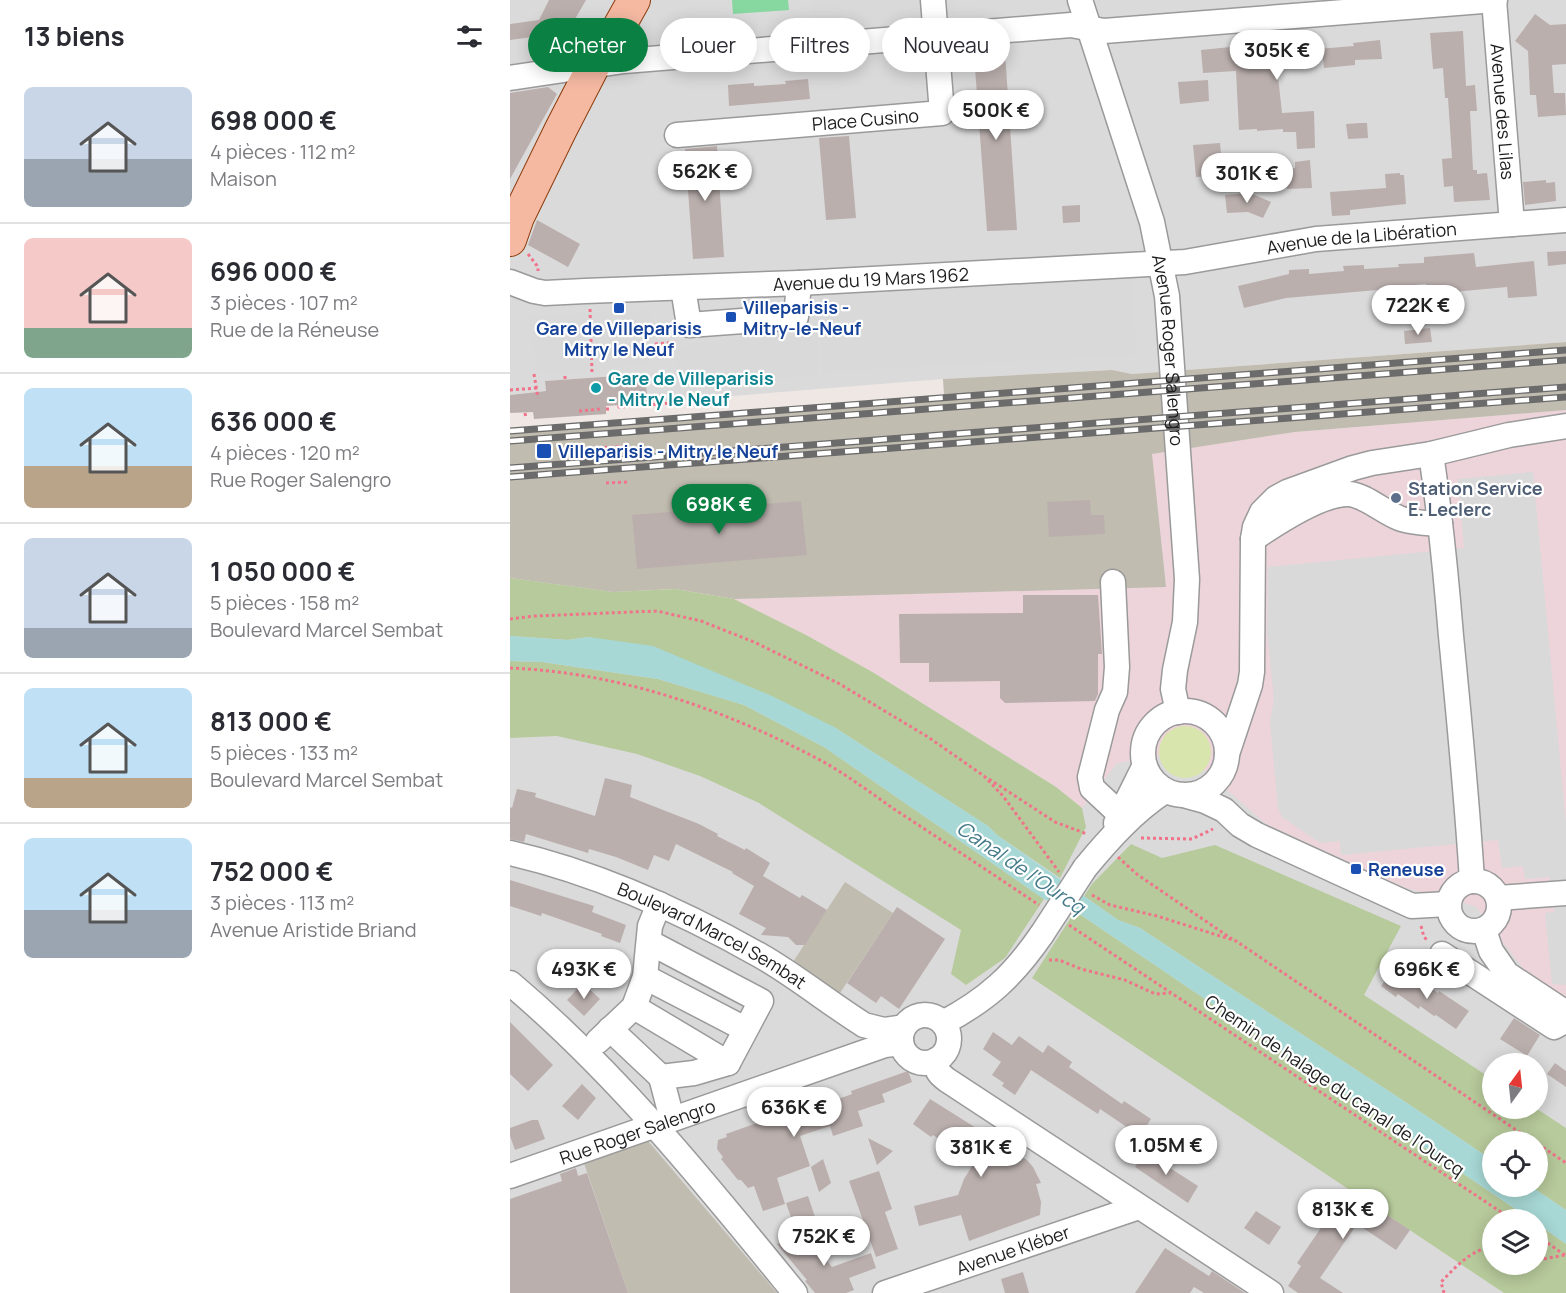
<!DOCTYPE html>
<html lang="fr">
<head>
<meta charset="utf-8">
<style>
  body { margin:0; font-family:Manrope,sans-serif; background:#f2f2f3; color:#2b2b33; height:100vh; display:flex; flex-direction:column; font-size:22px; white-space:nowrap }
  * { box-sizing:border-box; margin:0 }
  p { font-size:20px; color:#7c7c81 }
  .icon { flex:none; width:33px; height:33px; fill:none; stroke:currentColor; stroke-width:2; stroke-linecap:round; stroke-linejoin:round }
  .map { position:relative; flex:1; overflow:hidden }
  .details { display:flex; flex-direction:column; background:#fff; width:510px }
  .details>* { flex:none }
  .banner { position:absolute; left:18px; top:18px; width:570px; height:54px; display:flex; gap:12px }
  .needle { width:39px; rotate:15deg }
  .buttons { position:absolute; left:972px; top:1053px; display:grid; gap:12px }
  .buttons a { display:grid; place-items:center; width:66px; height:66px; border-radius:50%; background:#fff; box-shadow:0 3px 15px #0003; font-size:30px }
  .price { position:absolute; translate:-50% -51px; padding:0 14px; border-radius:21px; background:#fff; color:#222; font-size:20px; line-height:39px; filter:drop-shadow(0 2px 3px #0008) }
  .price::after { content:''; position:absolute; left:50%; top:36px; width:18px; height:14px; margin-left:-9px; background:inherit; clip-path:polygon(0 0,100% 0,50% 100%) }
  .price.on { background:#0b8043; color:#fff }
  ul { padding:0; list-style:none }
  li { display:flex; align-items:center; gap:18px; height:150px; padding:0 24px }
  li+li { border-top:2px solid #e1e1e2 }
  li span { display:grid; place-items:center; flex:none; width:168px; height:120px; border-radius:9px; color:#555 }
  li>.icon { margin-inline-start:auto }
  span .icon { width:72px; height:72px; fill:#fffc; stroke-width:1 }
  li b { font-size:26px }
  h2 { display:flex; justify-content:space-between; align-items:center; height:72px; padding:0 24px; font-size:26px }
  .pill { padding:0 21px; border-radius:27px; background:#fff; box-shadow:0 3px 15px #0003; font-size:21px; line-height:54px }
  .pill.on { background:#0b8043; color:#fff }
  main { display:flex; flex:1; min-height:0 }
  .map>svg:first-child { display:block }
  .residential { fill:#dbdadb; fill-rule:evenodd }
  .commercial { fill:#edd4da }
  .construction { fill:#c1bcb0 }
  .grass { fill:#d8e5ad }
  .forest { fill:#b7ca9b }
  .pitch { fill:#87d7a1 }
  .parking { fill:#d9d9d9 }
  .water { fill:#a7d8d5 }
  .building { fill:#baafad }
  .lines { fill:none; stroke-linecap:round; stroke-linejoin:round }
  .minor-casing { stroke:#9a9a9a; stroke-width:27 }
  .major-casing { stroke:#8c3b0b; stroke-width:34 }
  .path { stroke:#f0738a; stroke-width:3; stroke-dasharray:3 3; stroke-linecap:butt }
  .minor { stroke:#fff; stroke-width:24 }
  .major { stroke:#f5b9a2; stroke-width:32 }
  .rail-casing { stroke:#6b6b6b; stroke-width:7 }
  .rail { stroke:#fff; stroke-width:4.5; stroke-dasharray:14; stroke-linecap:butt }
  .minor-bridge-casing { stroke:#9a9a9a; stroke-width:27; stroke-linecap:butt }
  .minor-bridge { stroke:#fff; stroke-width:24 }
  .transit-dot { fill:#1a4fb4; stroke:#fff; stroke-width:2 }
  .culture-dot { fill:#0f9aa8; stroke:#fff; stroke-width:2 }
  .service-dot { fill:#5c6f8a; stroke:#fff; stroke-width:2 }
  .labels { text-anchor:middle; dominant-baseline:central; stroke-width:4.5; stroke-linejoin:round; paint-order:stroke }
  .street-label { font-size:18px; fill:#1d1d1d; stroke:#fff }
  .transit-label { font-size:18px; font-weight:bold; fill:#164399; stroke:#fff; text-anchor:start }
  .culture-label { font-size:18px; font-weight:bold; fill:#0d838f; stroke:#fff; text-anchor:start }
  .service-label { font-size:18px; font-weight:bold; fill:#4e5e75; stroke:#fff; text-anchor:start }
  .water-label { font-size:20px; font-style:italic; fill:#447a88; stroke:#fff }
</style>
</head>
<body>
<main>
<section class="details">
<h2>13 biens<svg class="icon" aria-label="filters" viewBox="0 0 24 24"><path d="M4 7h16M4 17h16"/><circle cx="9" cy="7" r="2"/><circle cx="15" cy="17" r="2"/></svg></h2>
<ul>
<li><span style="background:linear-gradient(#c9d6e8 60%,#9aa5b1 0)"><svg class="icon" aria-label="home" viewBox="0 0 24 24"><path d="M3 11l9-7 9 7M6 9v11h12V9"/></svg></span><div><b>698 000 €</b><p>4 pièces · 112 m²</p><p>Maison</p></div></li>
<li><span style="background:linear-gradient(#f6c9c9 75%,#7fa58c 0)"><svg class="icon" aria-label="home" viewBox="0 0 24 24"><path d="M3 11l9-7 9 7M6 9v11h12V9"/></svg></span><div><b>696 000 €</b><p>3 pièces · 107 m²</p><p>Rue de la Réneuse</p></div></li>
<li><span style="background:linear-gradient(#bfe0f5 65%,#b9a48a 0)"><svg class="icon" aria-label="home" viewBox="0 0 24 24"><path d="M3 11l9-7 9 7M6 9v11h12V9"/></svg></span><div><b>636 000 €</b><p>4 pièces · 120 m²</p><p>Rue Roger Salengro</p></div></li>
<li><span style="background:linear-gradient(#c9d6e8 75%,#9aa5b1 0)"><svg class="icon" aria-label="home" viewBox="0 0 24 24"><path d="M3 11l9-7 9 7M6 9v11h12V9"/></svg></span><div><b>1 050 000 €</b><p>5 pièces · 158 m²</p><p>Boulevard Marcel Sembat</p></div></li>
<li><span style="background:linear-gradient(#bfe0f5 75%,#b9a48a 0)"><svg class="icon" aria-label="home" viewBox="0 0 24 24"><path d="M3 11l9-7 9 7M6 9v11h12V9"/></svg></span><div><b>813 000 €</b><p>5 pièces · 133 m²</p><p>Boulevard Marcel Sembat</p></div></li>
<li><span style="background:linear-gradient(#bfe0f5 60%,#9aa5b1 0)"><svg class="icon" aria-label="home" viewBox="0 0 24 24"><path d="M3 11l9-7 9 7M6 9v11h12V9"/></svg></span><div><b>752 000 €</b><p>3 pièces · 113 m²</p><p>Avenue Aristide Briand</p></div></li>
</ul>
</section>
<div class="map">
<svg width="1056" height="1293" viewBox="0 0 1056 1293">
  <rect width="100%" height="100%" fill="#eee7e4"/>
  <path class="residential" d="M0,0H1056V342L622,374L602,370L433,379L185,399L184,392L177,393V399L138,403L135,374L35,381L36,395L33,391L0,395Z
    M1056,410V1293H0V578L224,599L316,596L641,454L678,448ZM982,1064H1028V1108H982ZM982,1142H1028V1186H982ZM982,1220H1028V1264H982Z"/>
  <path class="commercial" d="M1056,410V998L1015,971L965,906L896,888L756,824L674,752L607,763L572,808L546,787L364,673L296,635L224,599L656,586L641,454L785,432Z"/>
  <path class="construction" d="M1056,342V410L785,432L642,454L656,587L224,599L165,589L103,592L0,578V430L434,395L433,379L602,370L622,374Z
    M335,882L383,913L330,993L283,962Z
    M138,1141L267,1293H118L74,1163Z"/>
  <path class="grass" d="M649 752a26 26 0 1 1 52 0a26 26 0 1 1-52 0Z"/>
  <path class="forest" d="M0,578L103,592L165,589L224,599L296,635L364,673L546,787L572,808L576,827L550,878L487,835L478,826L324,727L79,637L58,640L0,636Z
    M0,661L32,662L148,679L234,705L314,747L534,899L495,958L456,985L441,974L451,930L249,803L190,776L127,754L47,736L0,738Z
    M621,844L652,858L705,845L891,926L854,995L982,1079V1108L1027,1109L1056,1128V1210L1022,1187L1028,1186V1142H982V1160C866,1081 747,1006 630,928L608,920L574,896L582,884Z
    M565,911L1020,1219L982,1220V1264H1028V1224L1056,1244V1293H994L522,978Z"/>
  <path class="pitch" d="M222,0H278L279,10L223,14Z"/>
  <path class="parking" d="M300,0H446L447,14L302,26Z
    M622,276L626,355L313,372L309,294Z
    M139,310L142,356L139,363L132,365L36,373L30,371L26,364L19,316Z
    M307,334L308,375L170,386L165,348L185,343Z
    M1023,472L1056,823V985L1042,984L1035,913L1044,912L1040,877L1015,879L1013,866L992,868L988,840L831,855L830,841L810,843L772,817L768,808L760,722L764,699L757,633L758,567L954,548L948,479Z
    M137,920L273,989L223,1078L146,1104L82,1035L121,999L109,984Z"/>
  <path class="water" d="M0,636L58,640L79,637L143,646L262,696L324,727L478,826L487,835L608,920L630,928C747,1006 866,1081 982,1160V1186L1022,1187L1056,1210V1244L1028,1224V1220L1020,1219L565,911L534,899L314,747L234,705L148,679L32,662L0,661Z"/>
  <path class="building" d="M39,0H76L65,19L85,30L77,44L71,48L57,38L31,42L30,36L0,40V24L29,20Z
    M1025,14L1040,25L1056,24V64L1042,65L1044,93H1055L1056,115L1028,117L1026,95H1020L1018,51L1005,41Z
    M953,31L956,86L965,85L967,111H960L963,170H967V174L977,173L980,200L944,202L943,186L934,187L932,159L942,158L938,98H935L933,68L923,69L920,33Z
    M793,40L796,50L844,46L843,43L870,40L872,59L845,60V65L814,68L812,49L795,65L767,67L772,113L804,111L805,148L787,149L786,132H773V129L747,131V129L729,130L726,71L693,73L691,50L730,46V44Z
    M495,52L507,230L477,231L464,54Z
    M298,79L300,99L219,106L218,85L244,83V86L276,84L275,81Z
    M698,80L699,101L670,104L668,82Z
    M38,87L47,94L0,179V93Z
    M850,123H857L858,138L838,139L836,124Z
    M339,136L346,218L316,220L309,138Z
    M710,143L713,175L686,177L683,145Z
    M207,146L214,257L183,259L175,149Z
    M800,160L802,188L777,189L776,169L785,168V162Z
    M890,173V175H894L896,204L840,210V215L822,216L820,192L876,188L875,174Z
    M1036,180V183L1045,182L1046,201L1015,205L1013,182Z
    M740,193L761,202L753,218L738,212L717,213L715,195Z
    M570,205V222L553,223L552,206Z
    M27,220L70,244L58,267L18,245Z
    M1056,251V264L1038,266L1037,252Z
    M964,253L966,267L1024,261L1027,296L998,298L997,287L943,292L944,306L919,308L916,284L890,286V288L776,298L734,308L728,286L779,274V270L799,269V274L834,271L833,266L854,265V269L889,267L888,264L914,263V257Z
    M920,328L922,342L895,344L894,331Z
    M135,374L138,403L96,406V414L24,419L23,412L0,413V395L36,391L35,381Z
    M580,500L581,515H594L595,534L539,537L537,502Z
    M291,501L297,555L127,569L122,515Z
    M513,595H588L592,654H588V694L585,701L495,703L490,698V681L419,682V663H390L389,614L513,613Z
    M95,778L122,785L120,797L189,824L208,834L207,836L235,850L236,848L260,863L253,876L290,898L292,895L317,910L295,945H286L278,937L251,935L256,928L229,914L244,886L222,873L223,872L166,844L159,861L144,855L138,870L106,857L79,849L78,853L16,834L14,842L0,839V807L2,808L7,789L26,793L25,797L85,816Z
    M0,880L84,906L82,912L116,925L110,943L91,936L92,934L32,913L31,916L0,906Z
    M387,907L435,939L389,1009L371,996L366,1003L337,983Z
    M888,974L912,988L913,986L919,991L921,988L928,993L929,991L959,1011L946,1029L926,1015L924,1016L910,1006L909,1009L888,994L886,997L871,986L879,975L885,979Z
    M73,983L90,999L74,1016L57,1000Z
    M1004,1018L1030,1035L1017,1056L990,1039Z
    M0,1022L43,1065L18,1091L0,1074Z
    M483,1032L502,1045L509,1036L533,1053L538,1045L562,1062L559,1067L612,1104L614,1101L641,1119L630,1136L590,1109L588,1114L521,1070L505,1095L492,1086L494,1083L482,1075L491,1062L473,1049Z
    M1045,1063L1056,1071V1087L1037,1074Z
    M398,1071L402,1082L372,1094L375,1102L348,1111L353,1126L323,1136L320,1126L290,1136L300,1166L267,1178L275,1204L253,1211L244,1186L238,1188L231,1180H228L211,1159L213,1157L207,1149L208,1140L217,1137L216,1134L311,1100L312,1105L342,1094L341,1091Z
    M72,1084L86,1098L68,1120L52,1106Z
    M420,1099L517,1160L523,1167L531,1183L526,1184L531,1202L530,1215L459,1241L451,1215L409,1226L404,1206L448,1195L454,1179L464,1163L423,1135L421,1137L403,1124Z
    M22,1120H28L35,1139L5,1150L0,1136V1128Z
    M358,1138L383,1151L367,1165Z
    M639,1148L653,1157L649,1161L688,1186L678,1203L625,1167Z
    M313,1159L321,1183L309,1192L301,1167Z
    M66,1168L68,1176L77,1173L118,1293H0V1199L52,1181L50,1174Z
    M369,1171L382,1209L375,1212L388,1249L366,1257L339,1181Z
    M836,1191H841L900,1230L886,1250L847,1224L810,1278L833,1293H788L778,1286L791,1266L787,1263Z
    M298,1196L309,1229L288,1237L276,1203Z
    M746,1211L771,1227L759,1245L734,1228Z
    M295,1234L322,1267L361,1253L366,1268L339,1278L344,1290L336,1293H305L295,1281L297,1280L267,1244Z
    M655,1248L699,1276L702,1271L735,1293H694L684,1287L680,1293H625Z
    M513,1272L519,1293H495L491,1279Z"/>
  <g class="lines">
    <g class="minor-casing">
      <g id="minor">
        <path id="s1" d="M570,0L642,222L657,296L677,579L675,622L665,670L663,689L668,712"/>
        <path id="s2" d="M984,0L1002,224"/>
        <path d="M0,78L114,61L561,25L594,31L985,0"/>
        <path id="s3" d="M167,135L432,113L423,0"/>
        <path id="s4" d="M0,282L24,291L35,293L75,291L289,283L675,262L806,239L1056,220"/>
        <path d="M173,288L179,325L286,317L289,283"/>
        <path d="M921,454C930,514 936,575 941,636C949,717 957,799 962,881"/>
        <path d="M743,539C765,524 812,493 839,494C855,495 873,512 889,518C901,523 917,523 930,524"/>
        <path d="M603,582L607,667L605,692L597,710L580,777L582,788L611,815"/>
        <circle cx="675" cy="753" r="42"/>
        <path d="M717,754L740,685L742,672L743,539L745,527L752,512L766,498L777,492L843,468L862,463L921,454L999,435L1056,426"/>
        <path d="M677,796L695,801L714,810L730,825L747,835L902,906L938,904"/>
        <path d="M606,823L634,767"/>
        <path id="s5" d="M0,853C87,873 173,912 251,956C286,976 319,1003 354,1025L374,1030L394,1027"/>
        <path d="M575,868C598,840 624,811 655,791"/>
        <circle cx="964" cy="906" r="25"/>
        <path d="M988,898L1056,893"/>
        <path d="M974,930L981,951L997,974L1056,1013"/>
        <path d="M932,954L1044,1027L1056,1020"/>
        <path d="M135,977L235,1029"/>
        <path d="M0,983C108,1074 196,1184 285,1293"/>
        <path d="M124,1007L218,1063"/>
        <circle cx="415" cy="1039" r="24"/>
        <path d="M433,1023C478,999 503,976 532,934"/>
        <path d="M100,1029L151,1077L184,1073L218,1063L251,1001L139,942"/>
        <path d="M88,1041L124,1007L135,977L140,926L149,904"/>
        <path d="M426,1060C426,1071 429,1074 437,1080L761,1293"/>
        <path d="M151,1077L162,1119"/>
        <path id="s6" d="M0,1176L375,1045L391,1043"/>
        <path id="s7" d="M375,1293L629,1207"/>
      </g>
    </g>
    <g class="major-casing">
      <path id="major" d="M0,240L8,217L51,129L84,65L100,43L124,0"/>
    </g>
    <path class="path" d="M18,254L28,267V271
      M80,309L82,373
      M145,344L168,342
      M24,374L28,398
      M55,376V380
      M0,390L27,388
      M109,405V407L162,403
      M96,409H99
      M69,411L91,409
      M15,413L16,418
      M88,448L116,446
      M96,483L119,482
      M0,619L24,616L147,611L191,621L244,642L328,683L418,737L474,776L493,796L549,872
      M0,668C112,673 213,709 312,761C337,775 361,793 384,809C433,841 481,873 529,905
      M479,779L545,822L577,834
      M631,838L682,839L703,829
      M608,857L628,875L722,939
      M582,895L600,905L647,916L726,941L1024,1142
      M559,925L1003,1220
      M911,926L914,937L918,941
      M539,960H549L571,969L615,980L645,994L661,993
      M1028,1144L1056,1163
      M1028,1236L1056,1256
      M1028,1260L1055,1255
      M934,1293L931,1282C946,1267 960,1250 982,1247"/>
    <use href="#minor" class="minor"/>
    <use href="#major" class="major"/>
    <g class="rail-casing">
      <path id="rail" d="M0,431L1056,350
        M0,441L1056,360
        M0,468L1056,387
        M0,477L1056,397"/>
    </g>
    <use href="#rail" class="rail"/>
    <g class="minor-bridge-casing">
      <path id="minor-bridge" d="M532,934L575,868"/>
    </g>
    <use href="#minor-bridge" class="minor-bridge"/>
  </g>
  <g class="transit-dot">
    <rect x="103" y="302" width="12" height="12" rx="3"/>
    <rect x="215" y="311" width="12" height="12" rx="3"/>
    <rect x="26" y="443" width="16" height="16" rx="3"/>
    <rect x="840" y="863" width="12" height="12" rx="3"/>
  </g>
  <circle class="culture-dot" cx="86" cy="388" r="6"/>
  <circle class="service-dot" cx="886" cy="498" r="6"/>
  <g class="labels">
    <g class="street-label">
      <text stroke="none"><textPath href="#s2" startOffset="112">Avenue des Lilas</textPath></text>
      <text stroke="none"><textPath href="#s3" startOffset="189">Place Cusino</textPath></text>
      <text stroke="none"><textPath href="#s4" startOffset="856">Avenue de la Libération</textPath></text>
      <text stroke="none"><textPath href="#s4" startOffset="363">Avenue du 19 Mars 1962</textPath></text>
      <text stroke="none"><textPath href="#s1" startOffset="363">Avenue Roger Salengro</textPath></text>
      <text stroke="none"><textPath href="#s5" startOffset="219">Boulevard Marcel Sembat</textPath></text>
      <text transform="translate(825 1085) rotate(34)">Chemin de halage du canal de l'Ourcq</text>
      <text stroke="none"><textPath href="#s6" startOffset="135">Rue Roger Salengro</textPath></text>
      <text stroke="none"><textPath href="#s7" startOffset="135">Avenue Kléber</textPath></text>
    </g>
    <g class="transit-label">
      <text x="233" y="307">Villeparisis -<tspan x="233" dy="21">Mitry-le-Neuf</tspan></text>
      <text x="109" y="328" text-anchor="middle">Gare de Villeparisis<tspan x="109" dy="21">Mitry le Neuf</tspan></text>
      <text x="48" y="451">Villeparisis - Mitry le Neuf</text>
      <text x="858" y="869">Reneuse</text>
    </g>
    <g class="culture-label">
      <text x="98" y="378">Gare de Villeparisis<tspan x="98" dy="21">- Mitry le Neuf</tspan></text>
    </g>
    <g class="service-label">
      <text x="898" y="488">Station Service<tspan x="898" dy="21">E. Leclerc</tspan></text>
    </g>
    <g class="water-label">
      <text transform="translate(511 867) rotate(34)">Canal de l'Ourcq</text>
    </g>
  </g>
</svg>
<div class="buttons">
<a><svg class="needle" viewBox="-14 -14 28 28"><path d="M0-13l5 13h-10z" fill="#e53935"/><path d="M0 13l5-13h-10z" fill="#7c7c81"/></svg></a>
<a><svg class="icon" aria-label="locate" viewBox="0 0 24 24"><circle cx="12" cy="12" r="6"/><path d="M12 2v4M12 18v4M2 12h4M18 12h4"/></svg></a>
<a><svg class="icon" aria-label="layers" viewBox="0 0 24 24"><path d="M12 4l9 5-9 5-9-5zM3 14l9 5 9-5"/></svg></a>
</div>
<b class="price" style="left:767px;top:81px">305K €</b>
<b class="price" style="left:486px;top:141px">500K €</b>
<b class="price" style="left:195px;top:202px">562K €</b>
<b class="price" style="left:737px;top:204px">301K €</b>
<b class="price" style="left:908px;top:336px">722K €</b>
<b class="price on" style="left:209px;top:535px">698K €</b>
<b class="price" style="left:74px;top:1000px">493K €</b>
<b class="price" style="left:917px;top:1000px">696K €</b>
<b class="price" style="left:284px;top:1138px">636K €</b>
<b class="price" style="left:656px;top:1176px">1.05M €</b>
<b class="price" style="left:471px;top:1178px">381K €</b>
<b class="price" style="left:833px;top:1240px">813K €</b>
<b class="price" style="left:314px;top:1267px">752K €</b>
<div class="banner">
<a class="pill on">Acheter</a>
<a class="pill">Louer</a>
<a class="pill">Filtres</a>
<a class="pill">Nouveau</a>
</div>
</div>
</main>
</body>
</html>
